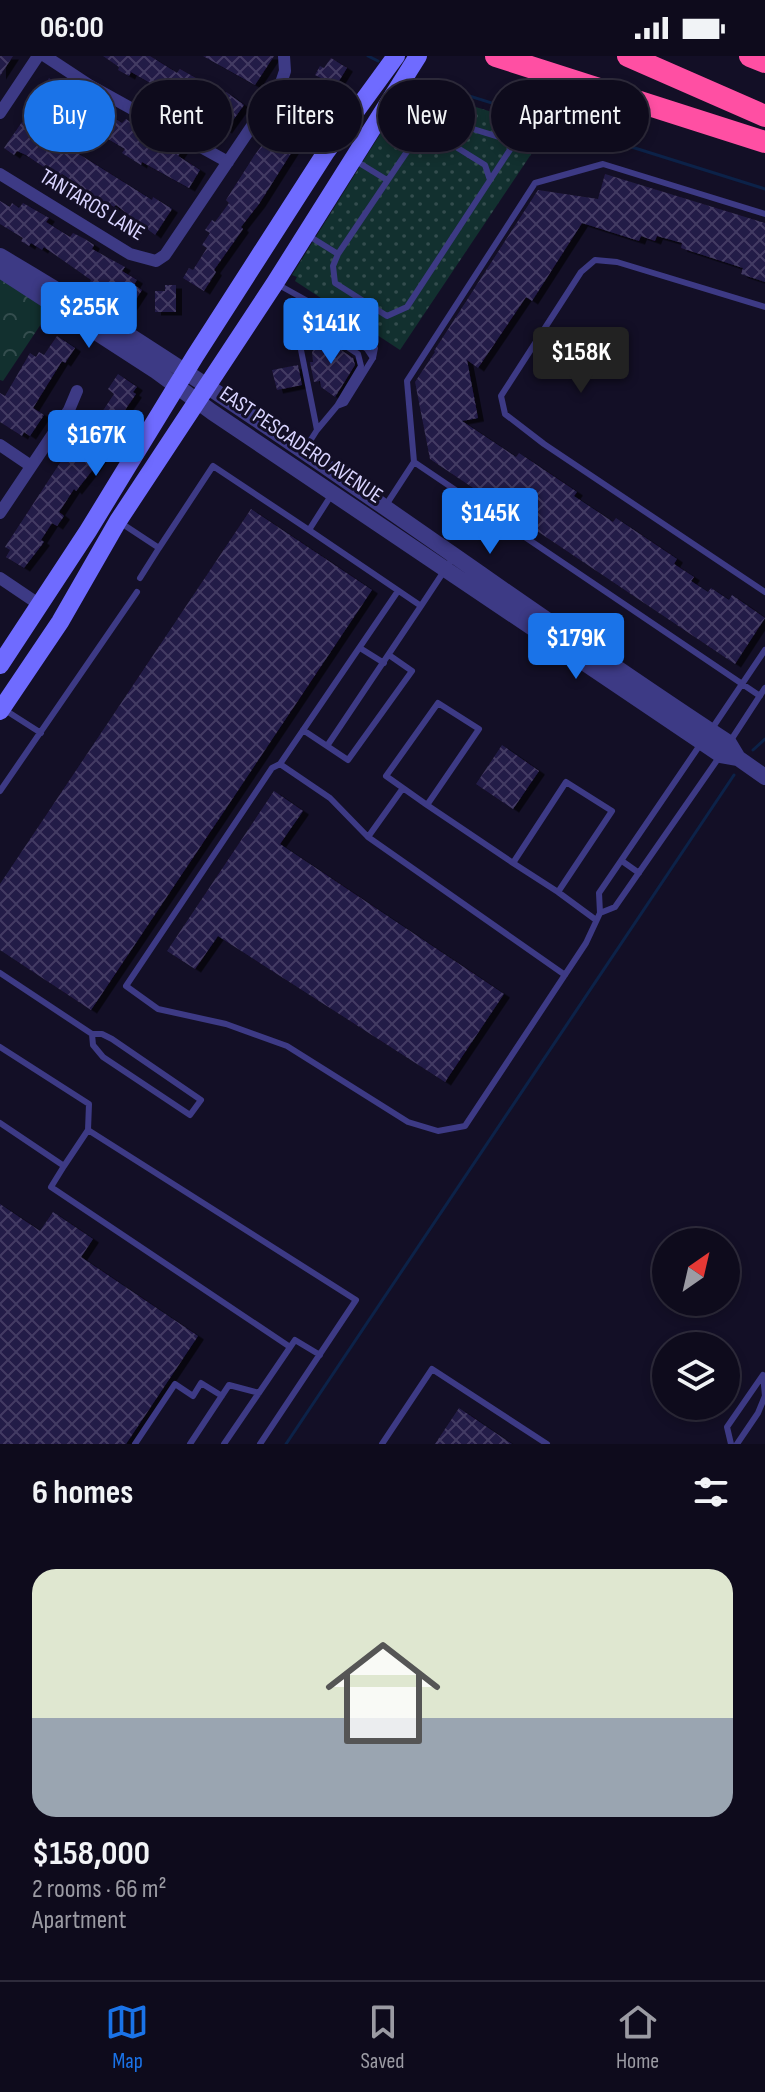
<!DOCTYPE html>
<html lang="en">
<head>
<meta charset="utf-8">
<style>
  body { margin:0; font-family:"Sofia Sans Condensed",sans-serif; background:#171425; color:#f1f3f6; height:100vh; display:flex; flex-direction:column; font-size:30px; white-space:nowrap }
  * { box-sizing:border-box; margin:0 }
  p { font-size:26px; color:#9b9ba3 }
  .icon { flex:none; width:44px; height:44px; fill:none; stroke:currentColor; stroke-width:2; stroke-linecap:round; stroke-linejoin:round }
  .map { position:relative; height:1388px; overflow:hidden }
  .details { display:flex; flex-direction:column; background:#0e0b1c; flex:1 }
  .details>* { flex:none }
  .guide { position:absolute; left:24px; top:24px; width:718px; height:72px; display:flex; gap:16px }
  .needle { width:52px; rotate:34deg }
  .tools { position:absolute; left:652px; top:1172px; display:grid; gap:16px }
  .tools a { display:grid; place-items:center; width:88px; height:88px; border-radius:50%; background:#0e0b1c; box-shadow:0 4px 12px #0003,0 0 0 2px #2e2b3b; font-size:40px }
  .price { position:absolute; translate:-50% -68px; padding:0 18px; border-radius:8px; background:#1a73e8; color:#fff; font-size:26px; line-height:52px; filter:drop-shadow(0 2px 4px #0008) }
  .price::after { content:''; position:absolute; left:50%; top:48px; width:24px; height:18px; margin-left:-12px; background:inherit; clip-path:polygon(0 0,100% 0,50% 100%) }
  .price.active { background:#222; color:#fff }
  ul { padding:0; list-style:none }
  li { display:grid; align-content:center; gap:16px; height:424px; padding:0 32px }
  li span { display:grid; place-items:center; height:248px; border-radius:24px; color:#555 }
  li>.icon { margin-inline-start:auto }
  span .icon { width:144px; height:144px; fill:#fffc; stroke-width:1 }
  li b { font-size:34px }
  h2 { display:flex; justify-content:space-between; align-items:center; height:96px; padding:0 32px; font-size:34px }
  .tag { padding:0 28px; border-radius:36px; background:#0e0b1c; box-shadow:0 4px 12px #0003,0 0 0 2px #2e2b3b; font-size:28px; line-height:72px }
  .tag.active { background:#1a73e8; color:#fff }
  .status { display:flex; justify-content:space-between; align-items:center; height:56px; padding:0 40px; background:#0e0b1c; direction:ltr }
  .status svg { height:22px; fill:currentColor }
  .dock { display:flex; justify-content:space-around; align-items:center; height:112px; border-top:2px solid #2e2b3b; background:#0e0b1c; font-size:22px; color:#9b9ba3 }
  .dock a { display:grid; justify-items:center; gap:4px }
  .dock .active { color:#1a73e8 }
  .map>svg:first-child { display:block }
  .grass { fill:url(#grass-dots) }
  .park { fill:url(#park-crowns) }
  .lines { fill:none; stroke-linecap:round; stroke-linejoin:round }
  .stream { stroke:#0c2248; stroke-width:3 }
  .building { fill:url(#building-cross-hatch); filter:url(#shadow) }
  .service { stroke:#3d3a85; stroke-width:6 }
  .minor { stroke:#3d3a85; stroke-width:12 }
  .tertiary { stroke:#3d3a85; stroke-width:16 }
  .secondary { stroke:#6f6bff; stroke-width:18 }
  .motorway { stroke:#ff4fa3; stroke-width:22 }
  .labels { text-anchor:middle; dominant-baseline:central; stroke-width:6; stroke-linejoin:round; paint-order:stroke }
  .street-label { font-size:22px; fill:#d9d4ff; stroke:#130f26 }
</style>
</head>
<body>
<div class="status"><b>06:00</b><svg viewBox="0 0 49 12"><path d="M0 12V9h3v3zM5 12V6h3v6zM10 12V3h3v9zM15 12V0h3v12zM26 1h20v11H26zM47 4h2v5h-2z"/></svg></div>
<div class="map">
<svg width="765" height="1388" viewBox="0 0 765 1388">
  <defs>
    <pattern id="grass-dots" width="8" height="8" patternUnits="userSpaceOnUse" patternTransform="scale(2)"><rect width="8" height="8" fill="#12302f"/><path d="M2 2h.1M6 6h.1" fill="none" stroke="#344d4e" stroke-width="1.8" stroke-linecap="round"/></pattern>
    <pattern id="park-crowns" width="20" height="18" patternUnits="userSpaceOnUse" patternTransform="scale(2)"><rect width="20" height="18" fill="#12302f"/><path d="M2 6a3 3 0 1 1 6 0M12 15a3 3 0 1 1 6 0" fill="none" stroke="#344d4e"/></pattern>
    <pattern id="building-cross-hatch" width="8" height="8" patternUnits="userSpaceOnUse" patternTransform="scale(2)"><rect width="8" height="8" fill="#241b47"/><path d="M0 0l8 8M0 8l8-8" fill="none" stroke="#433b63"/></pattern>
    <filter id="shadow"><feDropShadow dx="6" dy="3.5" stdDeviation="0" flood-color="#0009"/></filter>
  </defs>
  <rect width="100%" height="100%" fill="#130f26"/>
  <path class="grass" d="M412,27L430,37L548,73L400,294L295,225L297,221L292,219Z"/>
  <path class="park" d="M0,219L51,253L3,325L0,324Z"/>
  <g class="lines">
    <path class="stream" d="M368,0L378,5
      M425,26L765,133
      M753,694L765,683
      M286,1388L734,719"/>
  </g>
  <path class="building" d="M0,0H13L0,20Z
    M103,0H150L177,17L180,13L224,38L226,36L244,49L226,74L205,59L204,61L194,55L196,52L176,39L174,41L163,33L160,37L150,31L152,28L131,16L129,20L118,14L119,11Z
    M203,0H274L255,29Z
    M331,2L347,12L331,38L334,40L302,84L300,83L259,148L241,171L243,173L214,214L216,216L204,235L183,222L189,212L193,214L207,192L202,189L210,177L205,174L212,164L215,166L229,147L226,144L254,100L268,81L272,83L285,62L282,59L287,50L293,53L306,35L312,39L323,23L315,19L320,10L324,12Z
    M49,22L59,29L58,32L80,45L82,41L94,48L96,45L105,51L103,55L122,67L126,63L167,91L170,87L182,94L178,100L200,114L189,132L142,106L141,109L122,97L125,93L101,79L99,83L54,55L51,60L33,48Z
    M22,66L64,92L66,90L152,144L153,141L172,153L155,179L116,149L114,151L105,146L102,150L93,144L95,140L62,118L60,122L26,99L17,95L14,99L4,92Z
    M605,118L765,167V226L741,218L743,212L681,192L682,187L657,180L655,185L641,180L639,185L582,167L532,245L526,241L478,312L467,304L478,362L462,365L516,401L519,397L577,436L574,440L613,466L616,462L677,503L674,508L694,521L691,525L708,536L711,532L729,544L732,539L765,562L735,608L430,403L415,326L435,296L434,295L538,134L598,143Z
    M0,145L10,151L12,147L19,152L23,147L49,162L46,166L70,181L73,177L85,183L94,189L92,193L125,211L122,215L137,224L134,229L142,234L131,251L90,226L91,224L44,191L42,194L31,187L29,190L21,185L23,182L0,168Z
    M165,229H176V256H155V235H165Z
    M57,280L75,292L65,307L62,305L33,352L44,359L30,380L24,376L22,380L0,366V337L5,340L30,297L36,301L39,296L44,299Z
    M322,281L353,302L355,309L335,341L321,331L320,325L314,326L310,306H313L312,296Z
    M298,309L302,329L277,334L272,314Z
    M118,318L137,331L133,336L136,338L125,354L130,357L95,411L76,435L74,433L59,456L64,460L57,470L52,467L41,484L44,486L24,512L6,501L10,494L5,491L88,364L94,368L114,338L108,333Z
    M251,453L372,534L91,954L0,894V828Z
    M502,689L539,715L513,753L476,728Z
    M274,735L303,755L280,788L504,938L445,1026L218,880L195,913L167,895Z
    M0,1148L40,1175L53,1156L93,1183L81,1201L198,1280L126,1388H0Z
    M459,1352L512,1388H435Z"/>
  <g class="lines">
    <path class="service" d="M431,60L440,81L485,109L490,124
      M356,105L387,124
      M309,180L338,198L333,210L335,227L387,260L407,251L515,86L431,60L338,198
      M277,228L313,248L297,274L317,374L305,393
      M313,248L349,268L375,292L373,302L345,347L337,350L317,374
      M765,251L617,206L595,204L581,216L501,340L505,358L544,388L765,536
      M310,256L367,293L373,302
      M305,263L358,298L361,310L337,350
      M414,406L760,640
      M386,449L414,406L407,325L535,127L603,108L765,158
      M121,467L159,492L140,522
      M309,474L421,550L454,500
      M159,492L213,410L309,474L332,438
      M398,535L280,708L272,712L126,930L158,953L226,968L287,990L408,1066L438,1075L465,1070L586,887L600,857L599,837L702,686
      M360,592L384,607
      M5,654L41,677
      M303,674L348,704L412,615L389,599
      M711,674L765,594
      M731,684L765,632
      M327,690L421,550
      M280,708L330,742L368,781L565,919
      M0,735L137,536
      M427,749L386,720L438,647L479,673L427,749L513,807L566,726L612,755L558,836L596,864
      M368,781L403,732
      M622,805L639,817
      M513,807L558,836
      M600,857L615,851L720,700
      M0,917L92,978H102L112,983L201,1044L190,1059L103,1001L93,989L92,978
      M0,991L89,1048L88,1074
      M0,1067L64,1110L88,1074L356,1244L260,1388
      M64,1110L51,1131L290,1291
      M135,1388L175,1328L193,1340L201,1327L222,1340
      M190,1388L229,1329L259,1337
      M224,1388L295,1284L320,1299
      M382,1388L432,1313L547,1388
      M731,1388L727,1371L763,1319L765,1340L758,1357L737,1388"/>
    <path class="minor" d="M45,0L89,29L228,106
      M0,57L38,0
      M0,118L130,198L156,205L165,199L281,27L285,15L284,0
      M0,389L31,410
      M0,457L69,354L77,335
      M0,522L40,549"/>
    <path class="tertiary" d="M0,200C252,348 484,527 729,687L738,702
      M0,214L156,315L212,356L721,699L738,702L765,721"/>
    <path class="secondary" d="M0,609L88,475L195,300L326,96L396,0
      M0,655L60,566L118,465L275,227L418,0"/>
    <path class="motorway" d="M496,0L765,86
      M628,0L765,60
      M750,0L765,6"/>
  </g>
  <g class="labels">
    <g class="street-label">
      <text transform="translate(92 149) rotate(31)">TANTAROS LANE</text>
      <text transform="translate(301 389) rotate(34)">EAST PESCADERO AVENUE</text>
    </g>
  </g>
</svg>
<div class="tools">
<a><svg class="needle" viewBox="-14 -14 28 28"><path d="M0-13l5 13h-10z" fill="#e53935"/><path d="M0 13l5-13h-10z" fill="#9b9ba3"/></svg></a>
<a><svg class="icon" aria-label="layers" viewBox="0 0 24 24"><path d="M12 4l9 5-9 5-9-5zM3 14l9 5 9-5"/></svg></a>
</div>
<b class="price" style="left:89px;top:294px">$255K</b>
<b class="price" style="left:331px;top:310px">$141K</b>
<b class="price active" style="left:581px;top:339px">$158K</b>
<b class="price" style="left:96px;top:422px">$167K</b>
<b class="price" style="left:490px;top:500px">$145K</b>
<b class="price" style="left:576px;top:625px">$179K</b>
<div class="guide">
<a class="tag active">Buy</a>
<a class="tag">Rent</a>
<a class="tag">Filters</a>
<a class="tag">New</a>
<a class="tag">Apartment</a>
</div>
</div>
<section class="details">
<h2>6 homes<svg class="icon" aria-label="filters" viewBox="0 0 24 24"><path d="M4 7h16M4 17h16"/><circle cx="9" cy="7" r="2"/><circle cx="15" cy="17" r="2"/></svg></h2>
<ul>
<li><span style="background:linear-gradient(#dfe7d0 60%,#9aa5b1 0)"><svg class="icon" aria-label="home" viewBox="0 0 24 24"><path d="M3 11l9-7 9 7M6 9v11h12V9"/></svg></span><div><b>$158,000</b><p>2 rooms · 66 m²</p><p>Apartment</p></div></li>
</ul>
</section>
<nav class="dock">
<a class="active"><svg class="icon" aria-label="map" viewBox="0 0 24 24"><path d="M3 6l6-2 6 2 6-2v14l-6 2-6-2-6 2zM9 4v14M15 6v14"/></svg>Map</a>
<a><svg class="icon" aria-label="saved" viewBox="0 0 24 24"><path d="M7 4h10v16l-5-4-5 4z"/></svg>Saved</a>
<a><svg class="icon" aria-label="home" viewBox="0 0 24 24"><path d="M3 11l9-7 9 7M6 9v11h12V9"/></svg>Home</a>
</nav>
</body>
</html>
